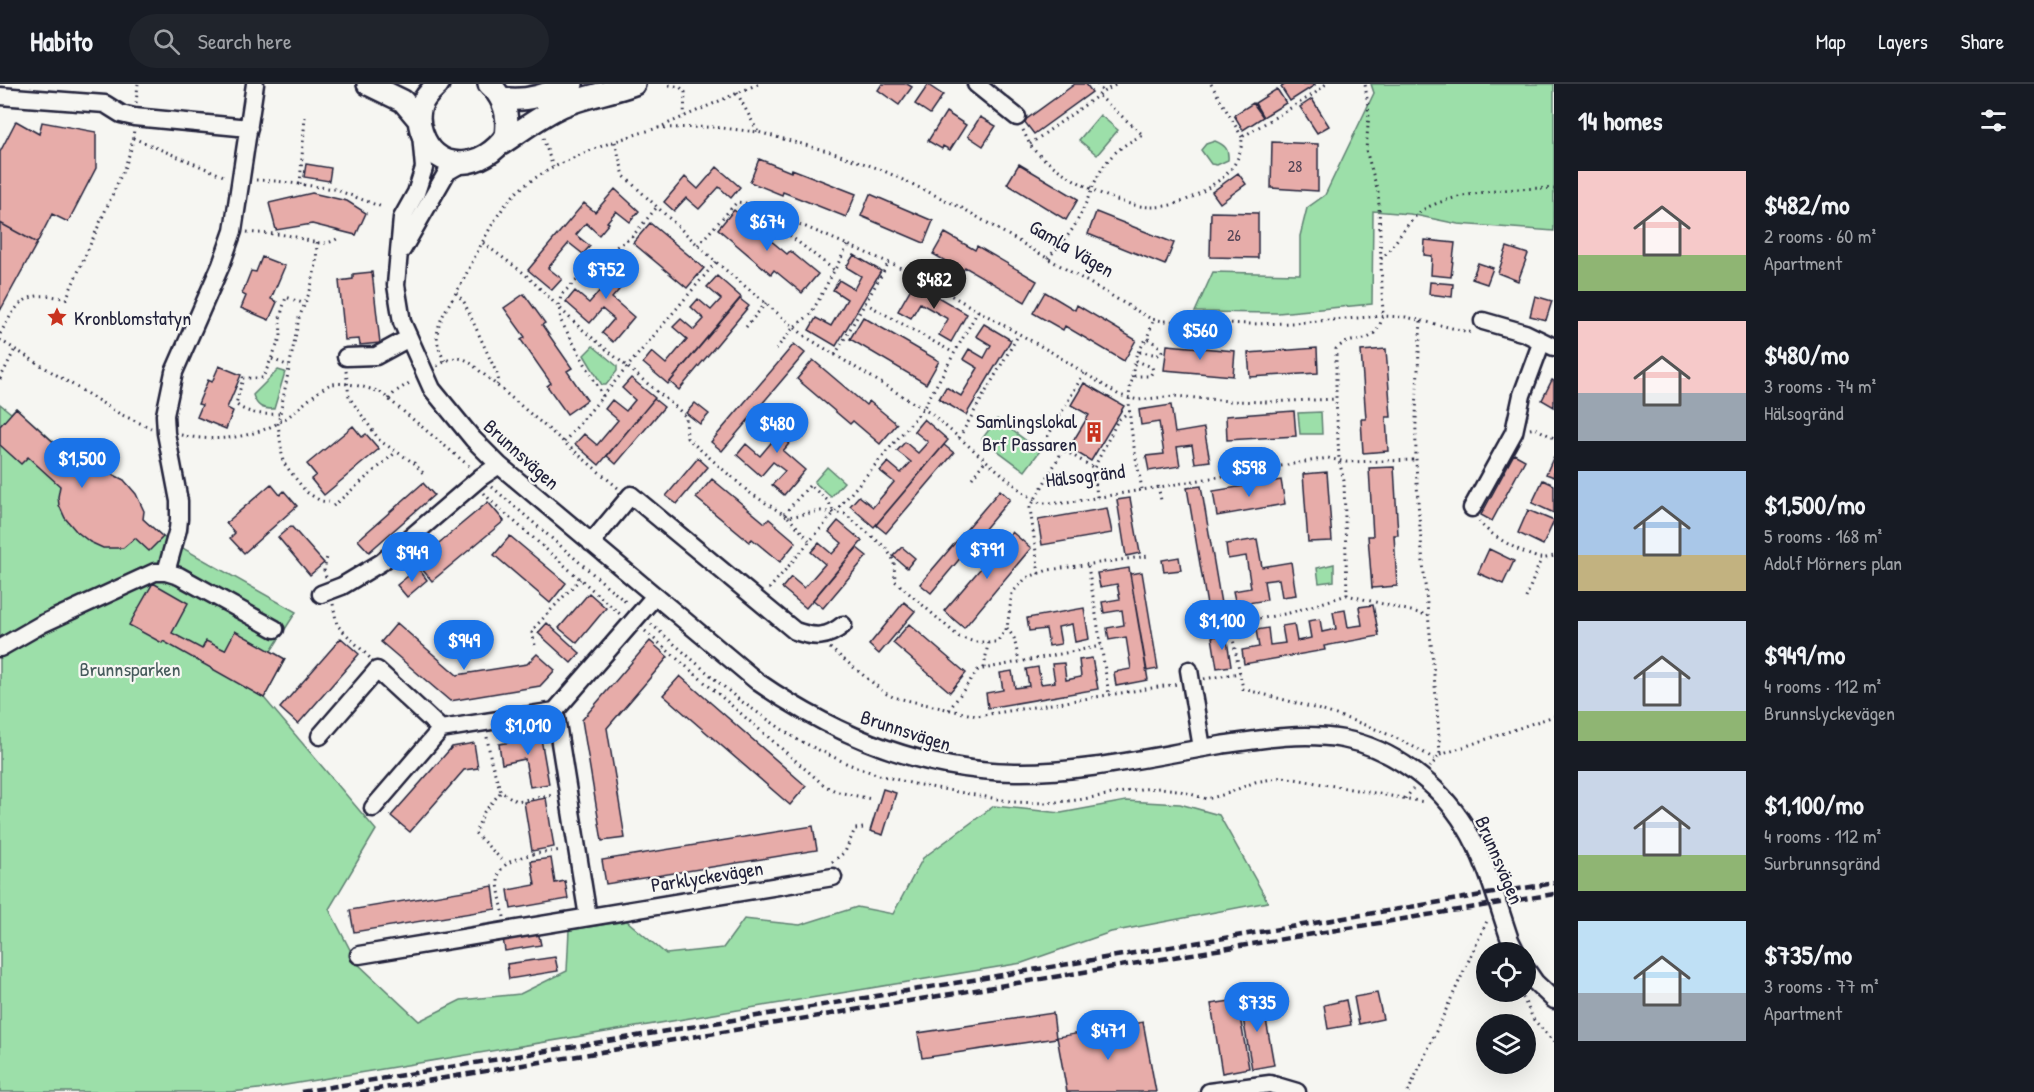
<!DOCTYPE html>
<html lang="en">
<head>
<meta charset="utf-8">
<style>
  body { margin:0; font-family:"Patrick Hand",sans-serif; background:#20242c; color:#f1f3f6; height:100vh; display:flex; flex-direction:column; font-size:22px; white-space:nowrap }
  * { box-sizing:border-box; margin:0 }
  p { font-size:20px; color:#9ea1a6 }
  .icon { flex:none; width:33px; height:33px; fill:none; stroke:currentColor; stroke-width:2; stroke-linecap:round; stroke-linejoin:round }
  .map { position:relative; flex:1; overflow:hidden }
  .drawer { display:flex; flex-direction:column; background:#171b24; width:480px }
  .drawer>* { flex:none }
  .controls { position:absolute; left:1476px; top:858px; display:grid; gap:12px }
  .controls a { display:grid; place-items:center; width:60px; height:60px; border-radius:50%; background:#171b24; box-shadow:0 6px 24px #0002; font-size:30px }
  .price { position:absolute; translate:-50% -51px; padding:0 14px; border-radius:21px; background:#1a73e8; color:#fff; font-size:20px; line-height:39px; filter:drop-shadow(0 2px 3px #0008) }
  .price::after { content:''; position:absolute; left:50%; top:36px; width:18px; height:14px; margin-left:-9px; background:inherit; clip-path:polygon(0 0,100% 0,50% 100%) }
  .price.selected { background:#222; color:#fff }
  ul { padding:0; list-style:none }
  li { display:flex; align-items:center; gap:18px; height:150px; padding:0 24px }
  li span { display:grid; place-items:center; flex:none; width:168px; height:120px; border-radius:0px; color:#555 }
  li>.icon { margin-inline-start:auto }
  span .icon { width:72px; height:72px; fill:#fffc; stroke-width:1 }
  li b { font-size:26px }
  h2 { display:flex; justify-content:space-between; align-items:center; height:72px; padding:0 24px; font-size:26px }
  header { display:flex; align-items:center; gap:36px; box-sizing:border-box; height:84px; padding:0 30px; background:#171b24; border-bottom:2px solid #363941 }
  header strong { font-size:28px }
  nav { display:flex; gap:33px; margin-inline-start:auto; font-size:21px }
  .search { width:420px; height:54px; background:#20242c; display:flex; align-items:center; gap:15px; box-sizing:border-box; padding:0 21px; border-radius:33px; color:#9ea1a6; font-size:22px }
  main { display:flex; flex:1; min-height:0 }
  .map>svg:first-child { display:block }
  .green { fill:#9cdfa9; stroke:#5f8072; stroke-width:1.5 }
  .building { fill:#e7aca9; stroke:#22223b; stroke-width:1.5 }
  .lines { fill:none; stroke-linecap:round; stroke-linejoin:round }
  .minor-casing { stroke:#22223b; stroke-width:21 }
  .major-casing { stroke:#22223b; stroke-width:26 }
  .path { stroke:#22223b; stroke-width:3; stroke-dasharray:1.5 4.5; stroke-linecap:butt }
  .minor { stroke:#f6f6f2; stroke-width:16 }
  .major { stroke:#f6f6f2; stroke-width:21 }
  .rail { stroke:#22223b; stroke-width:4.5; stroke-dasharray:9 4.5; stroke-linecap:butt }
  .labels { text-anchor:middle; dominant-baseline:central; stroke-width:4.5; stroke-linejoin:round; paint-order:stroke }
  .number-label { font-size:16px; fill:#534456 }
  .street-label { font-size:20px; fill:#22223b; stroke:#f6f6f2 }
  .poi-label { font-size:20px; fill:#22223b; stroke:#f6f6f2; text-anchor:start }
  .park-label { font-size:20px; fill:#475b5c; stroke:#f6f6f2 }
</style>
</head>
<body>
<header>
<strong>Habito</strong>
<div class="search"><svg class="icon" aria-label="search" viewBox="0 0 24 24"><circle cx="10" cy="10" r="6"/><path d="M15 15l6 6"/></svg>Search here</div>
<nav><a>Map</a><a>Layers</a><a>Share</a></nav>
</header>
<main>
<div class="map">
<svg width="1554" height="1008" viewBox="0 0 1554 1008">
  <rect width="100%" height="100%" fill="#f6f6f2"/>
  <filter id="ink" filterUnits="userSpaceOnUse"><feTurbulence type="fractalNoise" baseFrequency=".0167" numOctaves="2"/><feDisplacementMap in="SourceGraphic" scale="12" xChannelSelector="R" yChannelSelector="G"/><feConvolveMatrix kernelMatrix="1 2 1 2 8 2 1 2 1" color-interpolation-filters="sRGB"/></filter>
  <g filter="url(#ink)">
    <path class="green" d="M1371,0H1554V147L1458,140L1410,130L1373,127L1372,220L1278,229L1195,228L1213,188L1300,190V152L1307,124L1325,111L1374,9Z
      M1100,31L1118,46L1097,71L1079,56Z
      M1215,57C1225,61 1229,65 1228,76L1217,81L1211,80L1201,66L1206,60Z
      M593,262L617,282V287L606,301H602L584,271Z
      M278,286L285,288L274,325C262,325 257,323 253,311Z
      M0,320L11,329L16,324L82,383L102,385L124,396L143,435L163,453L296,528L271,567L285,575L264,614L376,746L329,825L357,879L419,937L461,916L520,910L567,887L569,846L627,837L666,870L723,864L744,835L800,841L857,823L893,830L923,774L994,722L1061,729L1126,717L1180,720L1219,731L1268,818L1111,848L1022,879L268,1004L231,1008H0Z
      M1321,328L1322,350H1300L1298,329Z
      M997,335L1040,367L1025,387L982,355Z
      M827,383L844,398L831,413L814,398Z
      M1334,480V497L1319,499L1317,484Z"/>
    <path class="building" d="M882,0H907L912,3L899,21L878,6Z
      M1075,0H1086L1092,8L1034,50L1024,37Z
      M1286,0H1315V1L1290,17L1281,3Z
      M928,1L943,11L930,30L915,20Z
      M1277,5L1286,19L1263,33L1255,19Z
      M1312,15L1329,42L1317,49L1300,23Z
      M1253,19L1263,33L1243,46L1234,31Z
      M946,28L966,41L950,66L943,62L942,65L928,57Z
      M980,33L996,42L983,62L968,52Z
      M16,37L39,50L42,38L96,48V84L68,138L52,130L37,159L0,139V68Z
      M1272,58L1318,60V107L1271,104Z
      M759,75L791,88L792,85L856,110L846,133L783,108L782,111L750,98Z
      M306,80L331,84L329,97L304,93Z
      M1019,80L1078,115L1066,136L1007,100Z
      M717,83L740,103L731,114L719,103L699,125L686,114L674,127L664,118L685,93L698,105Z
      M1238,89L1246,100L1220,119L1212,108Z
      M615,105L639,127L630,138L616,127L607,138L609,139L599,151L586,139L576,151L590,162L583,170L569,159L548,184L562,195L552,206L528,186L584,119L595,128Z
      M312,109L347,117L366,129L356,151L312,140L276,146L269,119Z
      M870,110L933,137L924,159L861,132Z
      M734,126L787,170L790,167L818,190L802,209L774,186L771,190L718,145Z
      M1096,128L1174,159L1165,181L1088,150Z
      M1211,128L1258,129V174L1210,173Z
      M0,139L37,159L0,227Z
      M650,139L704,184L687,204L633,159Z
      M945,149L975,166L977,162L1037,197L1025,218L965,183L963,187L933,170Z
      M1425,156L1455,159L1451,193L1431,191L1432,172L1424,171Z
      M1507,163L1528,170L1518,197L1498,189Z
      M606,171L631,192L612,214L634,233L613,258L602,249L614,235L602,225L590,239L566,218L575,207L589,219L610,195L596,183Z
      M854,171L881,187L836,262L809,246L816,234L831,242L847,215L833,206L839,196L854,205L861,192L846,183Z
      M262,173L285,182L271,215L277,218L269,236L241,224L246,212L242,210L251,187L256,188Z
      M1478,179L1493,184L1487,200L1472,195Z
      M372,188L380,259L360,261L359,255L345,256L339,197L353,195V190Z
      M717,192L741,213L668,300L643,279L652,268L666,280L687,255L673,243L681,235L694,246L704,235L691,223L698,215L711,226L721,215L707,203Z
      M1430,198L1453,200L1452,213L1429,210Z
      M914,199L967,230L951,258L939,251L948,235L920,219L911,234L898,227Z
      M1045,208L1075,226L1077,221L1136,256L1124,277L1065,242L1063,246L1033,229Z
      M524,210L545,239L542,241L572,284L567,287L587,316L567,330L547,302L551,299L521,256L525,253L504,224Z
      M1535,212L1552,217L1546,236L1530,232Z
      M740,215L749,222L679,306L670,298Z
      M863,233L939,277L926,300L850,255Z
      M984,240L1011,256L966,331L939,315L946,303L961,312L978,284L963,275L969,265L984,274L991,261L976,252Z
      M794,260L805,269L722,367L711,358Z
      M1167,261L1235,267L1233,292L1164,286Z
      M1317,264L1318,289L1250,293L1248,269Z
      M1386,265L1391,333H1386L1388,367L1363,369L1361,335H1366L1361,267Z
      M813,276L866,321L869,317L897,340L880,360L853,337L850,340L797,295Z
      M219,282L241,291L227,324L233,327L226,345L197,333L202,321L198,320L208,296L212,298Z
      M631,294L655,314L599,381L575,360L584,350L597,361L618,336L605,325L612,316L626,327L635,316L622,304Z
      M1552,296L1554,297V323L1542,316Z
      M1084,299L1124,322L1091,377L1069,364L1089,331L1071,321Z
      M654,315L664,323L616,380L607,372Z
      M695,319L709,330L700,340L686,329Z
      M1171,321L1175,349L1204,344L1210,377L1195,379L1192,361L1177,363L1180,382L1149,387L1146,372L1164,370L1159,338L1141,341L1139,326Z
      M16,324L82,384L102,385L124,396L136,410L144,427L143,435L163,453L149,467L135,454L123,464H103L90,458L76,447L65,434L59,421L58,413L60,402L28,373L21,380L0,361V342Z
      M777,324L801,345L783,367L805,386L784,411L772,401L785,387L773,378L761,392L737,371L746,360L760,372L781,347L767,335Z
      M1294,327L1296,352L1227,356L1226,332Z
      M924,335L948,356L874,443L850,422L859,412L873,423L894,398L880,387L888,378L901,389L911,378L897,367L905,358L918,369L928,358L914,347Z
      M353,342L362,353L366,350L379,365L324,411L311,395L316,391L307,380Z
      M944,361L954,369L886,449L876,441Z
      M1514,370L1525,376L1492,437L1481,431Z
      M1554,372V393L1546,390Z
      M698,374L708,383L677,420L666,412Z
      M1394,383L1398,451H1394L1397,502L1372,504L1368,452H1373L1369,384Z
      M1327,388L1332,457L1308,458L1303,390Z
      M712,395L765,439L769,435L796,458L780,478L752,455L749,458L696,414Z
      M1281,396L1285,420L1217,432L1213,407Z
      M1543,396L1554,401V429L1532,419Z
      M423,399L434,411L369,468L358,456Z
      M271,400L280,411L284,407L297,422L244,469L230,454L235,449L226,439Z
      M1201,402L1224,537L1210,539L1187,404Z
      M1000,406L1010,415L931,509L920,500Z
      M1130,414L1140,469L1126,472L1117,416Z
      M488,418L504,437L432,497L416,478Z
      M1107,424L1112,449L1042,461L1038,436Z
      M1528,426L1554,437L1543,461L1518,449Z
      M838,437L862,457L806,524L782,504L791,493L804,504L825,480L811,468L819,459L832,470L842,459L829,448Z
      M291,442L324,479L310,491L278,453Z
      M1012,448L1031,464L964,544L944,527Z
      M510,452L566,499L550,519L494,471Z
      M1257,455L1262,483L1291,478L1296,511L1282,513L1279,495L1264,497L1267,516L1236,521L1233,507L1251,504L1246,472L1228,475L1226,460Z
      M902,463L915,474L907,484L893,472Z
      M857,464L867,472L823,524L813,516Z
      M1489,465L1514,477L1503,500L1478,489Z
      M1179,473L1181,486L1164,488L1162,476Z
      M418,484L427,496L407,513L397,501Z
      M1129,484L1148,596L1116,602L1114,588L1131,585L1126,553L1109,556L1107,544L1124,541L1122,526L1104,529L1102,518L1120,515L1117,500L1100,503L1097,489Z
      M1142,488L1158,585L1147,587L1130,490Z
      M153,499L188,519L172,549L202,565L206,557L225,566L235,547L285,575L264,614L163,557L162,559L129,541Z
      M589,509L606,524L577,559L559,544Z
      M904,518L915,527L879,570L869,561Z
      M1373,521L1379,552L1324,562L1325,566L1244,580L1242,566L1259,563L1256,546L1268,544L1270,561L1285,559L1282,542L1294,540L1297,557L1311,554L1308,537L1320,535L1322,548L1336,545L1333,528L1345,526L1348,543L1362,541L1359,523Z
      M1084,524L1089,555L1075,558L1072,540L1058,543L1061,560L1049,562L1046,545L1029,547L1027,534Z
      M397,539L457,591L527,580L537,570L555,586L540,602L450,617L381,558Z
      M547,539L580,569L571,579L538,549Z
      M909,540L966,589L950,608L893,559Z
      M1226,550L1231,582L1217,584L1212,553Z
      M341,554L359,570L298,640L280,624Z
      M650,557L668,573L607,644L625,754L602,757L582,636Z
      M1092,574L1098,605L988,624L986,609L1003,606L1000,589L1012,587L1015,604L1029,602L1026,585L1038,583L1041,600L1055,598L1052,580L1064,579L1066,596L1081,593L1079,576Z
      M680,592L806,702L790,721L663,611Z
      M539,643L549,700L530,703L525,675L502,680L499,660L522,656L521,646Z
      M474,659L478,684L464,686L410,748L391,732L452,663Z
      M883,705L896,709L883,751L870,747Z
      M546,714L554,763L532,767L524,718Z
      M813,742L817,766L606,800L602,776Z
      M551,774L555,799L565,797L568,815L511,825L508,806L535,801L531,777Z
      M493,802L496,825L354,848L350,826Z
      M538,847L541,861L505,867L503,854Z
      M555,873L558,887L509,895L507,880Z
      M1377,909L1383,935L1359,940L1354,913Z
      M1262,913L1274,981L1252,985L1240,917Z
      M1237,916L1249,984L1222,989L1211,920Z
      M1346,916L1351,941L1328,945L1324,921Z
      M1053,929L1056,954L922,974L918,949Z
      M1143,938L1156,1008H1067L1057,953Z"/>
    <g class="lines">
      <g class="minor-casing">
        <path id="minor" d="M976,0L1017,33
          M0,12L105,20L121,30L134,33L249,44
          M421,50L424,84L416,109L402,134L396,201L402,238L432,305L473,355L499,381L758,598C835,651 921,687 1015,688C1084,689 1153,672 1221,661C1261,655 1302,648 1343,655C1392,664 1439,700 1465,742C1486,776 1497,818 1510,856L1516,868
          M402,166L447,88L461,80
          M1483,237L1525,249L1554,263
          M346,273L376,272L409,254
          M1472,424L1514,348L1522,311L1542,257
          M591,459L631,411L795,547C815,554 827,554 843,541
          M166,488L178,445L179,435V417L166,349L165,331L174,288L221,181L233,147L255,0
          M321,510L342,502L382,478L481,393L499,381
          M0,564L42,540L155,488H166L179,492L275,545
          M1189,586L1202,664
          M555,627L588,833
          M320,652L377,586L441,645
          M373,724L441,645L555,627L655,512
          M359,871L833,793
          M1526,885L1535,898L1554,916
          M1209,1008L1270,1000L1297,1008"/>
      </g>
      <g class="major-casing">
        <path id="major" d="M368,0L403,17L419,36
          M438,0C432,6 424,13 421,22C418,31 419,41 422,49C437,92 485,84 506,52C509,32 505,14 489,0
          M502,14C526,19 550,9 572,0
          M501,60C521,47 540,32 562,22C585,12 610,9 634,0"/>
      </g>
      <path class="path" d="M1097,0L1103,8
        M1211,0L1242,53
        M669,1L680,3L685,8L684,32
        M737,9L758,48
        M136,19L138,0
        M658,44L713,43L758,48L831,68L880,85L962,124L1151,235L1163,237L1251,240L1293,239L1383,232L1406,233L1473,249
        M1023,46C1027,54 1030,63 1037,69C1064,93 1116,123 1152,123C1175,123 1194,114 1212,101C1230,90 1242,75 1242,53L1314,10L1326,0
        M133,54L226,93
        M543,54L553,83
        M615,58L624,92L716,178L806,253L930,329L1023,408L1040,419H1066L1328,374L1346,378L1416,376
        M1030,60L1103,8L1117,0
        M256,96L276,97L334,105L382,123
        M300,100L305,33
        M766,133L834,186
        M247,148C262,150 277,149 291,152C307,155 323,165 338,154
        M317,158L316,181L310,207L299,234L278,340L283,378L306,408L321,417L329,418
        M483,159L525,190L577,241L678,325L686,333L687,354L750,409L788,433L821,427L845,430L886,464L894,477L895,497L959,553L975,558H997L1007,544L1012,509L1026,494L1048,486L1149,472
        M698,161L737,118L745,119L764,132L792,137L906,186L1053,269L1119,311L1138,316L1174,312L1230,317L1269,318L1336,315
        M1048,174C1057,164 1068,153 1075,141C1098,100 1095,73 1143,51L1098,11
        M1381,175C1395,162 1404,142 1419,129C1442,109 1524,102 1554,105
        M456,209L464,218L497,290L499,298L497,301
        M865,219L954,269
        M1421,237C1418,283 1415,328 1416,374C1419,473 1435,572 1440,671L1430,683
        M746,243L766,219
        M0,250C18,218 25,205 66,215L126,80L131,65L134,46
        M0,256L120,330L151,344
        M776,265L794,243L811,230L848,161
        M1138,268L1147,254
        M835,271L889,178
        M272,275L289,282
        M445,277C442,272 439,266 438,260C433,241 451,218 460,202C475,174 494,129 517,108C548,79 617,55 658,44L758,0
        M437,282C449,275 456,271 468,277L618,404
        M346,287L349,313L380,357L414,379L424,390
        M1084,289L1048,352L1050,358L1094,384
        M1132,293L1135,276
        M0,295L15,265
        M603,312L561,237L559,223L561,211L603,171L631,154L657,123
        M389,315L395,308L411,298
        M279,330C265,331 246,330 236,320L243,294H263L281,252L280,234L286,213L305,220
        M1530,345L1535,344L1554,354
        M181,351C216,359 259,354 289,332C299,325 318,306 329,301C342,296 368,304 380,308L469,382
        M959,354L1019,250
        M564,358L716,178
        M972,394L985,377
        M1158,402L1161,416
        M492,403L628,520
        M1142,405C1138,382 1120,308 1135,292H1150L1153,287L1152,283L1137,277L1135,274L1137,269L1141,268L1158,271L1162,267L1160,263L1147,254L1154,235
        M484,409L491,417L620,530
        M1097,413L1094,384L1118,336L1129,328
        M333,422L395,369
        M784,430L810,401L828,417L834,428
        M788,433L809,456
        M1479,437C1484,448 1526,472 1540,474C1544,475 1550,473 1554,472
        M1088,482L1109,610
        M1039,490L1030,424L1063,366
        M326,493L324,486L327,473
        M769,505L923,325L978,227
        M1347,511L1344,397L1339,376L1336,315V265C1355,247 1372,268 1383,232L1379,122L1378,108L1366,66L1369,29L1365,0
        M1526,514L1541,475
        M333,520L337,541L370,574
        M651,540L738,615L796,655L848,680L879,691L914,700L1014,718L1046,719L1078,716L1141,705L1161,704L1177,706L1207,715L1226,710L1255,698L1283,693L1425,718
        M1230,540L1243,605C1305,621 1381,640 1434,675
        M1200,543L1233,540L1289,529L1347,511L1427,531
        M1007,544L1014,554L1019,577
        M645,547L825,702L838,708L871,715
        M535,561L532,549L535,543L580,495
        M830,564L885,609L893,613L977,632L1177,600
        M984,584L988,559
        M1204,595L1240,589
        M949,626L978,586L1101,562
        M487,653L491,677L501,708L517,717L554,711
        M1440,671L1554,632
        M500,709L484,728L475,749L505,779
        M1405,715L1413,705
        M832,778L845,768L855,745L863,744
        M504,833C502,821 498,807 498,795C499,771 543,769 561,766
        M1520,908L1534,936L1554,958
        M1408,1008L1487,837"/>
      <use href="#minor" class="minor"/>
      <use href="#major" class="major"/>
      <path class="rail" d="M301,1008L1554,799
        M360,1008L1554,810"/>
    </g>
  </g>
  <defs>
    <g id="sight-bare" transform="scale(1.62)"><path d="M0-6L1.8-2.2L6-1.7L2.9 1.2L3.7 5.4L0 3.3L-3.7 5.4L-2.9 1.2L-6-1.7L-1.8-2.2Z" fill="#c8321e" stroke="#f6f6f2" stroke-width="2.5" paint-order="stroke"/></g>
    <g id="building-bare" transform="scale(1.62)"><path d="M-4-6H4V6H1V3H-1V6H-4ZM-2.5-4.3h1.7v1.8h-1.7ZM.8-4.3h1.7v1.8H.8ZM-2.5-1h1.7V.8h-1.7ZM.8-1h1.7V.8H.8Z" fill="#c8321e" stroke="#f6f6f2" stroke-width="2.5" paint-order="stroke"/></g>
  </defs>
  <g fill-rule="evenodd">
    <use href="#sight-bare" x="57" y="233"/>
    <use href="#building-bare" x="1094" y="348"/>
  </g>
  <g class="labels">
    <g class="number-label">
      <text x="1295" y="82">28</text>
      <text x="1234" y="151">26</text>
    </g>
    <g class="street-label">
      <text transform="translate(1072 164) rotate(30)">Gamla Vägen</text>
      <text transform="translate(522 370) rotate(42)">Brunnsvägen</text>
      <text transform="translate(1085 391) rotate(-7)">Hälsogränd</text>
      <text transform="translate(906 646) rotate(18)">Brunnsvägen</text>
      <text transform="translate(1500 776) rotate(67)">Brunnsvägen</text>
      <text transform="translate(707 792) rotate(-9)">Parklyckevägen</text>
    </g>
    <g class="poi-label">
      <text x="74" y="233">Kronblomstatyn</text>
      <text x="1077" y="336" text-anchor="end">Samlingslokal<tspan x="1077" dy="23">Brf Passaren</tspan></text>
    </g>
    <g class="park-label">
      <text x="130" y="584">Brunnsparken</text>
    </g>
  </g>
</svg>
<div class="controls">
<a><svg class="icon" aria-label="locate" viewBox="0 0 24 24"><circle cx="12" cy="12" r="6"/><path d="M12 2v4M12 18v4M2 12h4M18 12h4"/></svg></a>
<a><svg class="icon" aria-label="layers" viewBox="0 0 24 24"><path d="M12 4l9 5-9 5-9-5zM3 14l9 5 9-5"/></svg></a>
</div>
<b class="price" style="left:767px;top:168px">$674</b>
<b class="price" style="left:606px;top:216px">$752</b>
<b class="price selected" style="left:934px;top:226px">$482</b>
<b class="price" style="left:1200px;top:277px">$560</b>
<b class="price" style="left:777px;top:370px">$480</b>
<b class="price" style="left:82px;top:405px">$1,500</b>
<b class="price" style="left:1249px;top:414px">$598</b>
<b class="price" style="left:987px;top:496px">$791</b>
<b class="price" style="left:412px;top:499px">$949</b>
<b class="price" style="left:1222px;top:567px">$1,100</b>
<b class="price" style="left:464px;top:587px">$949</b>
<b class="price" style="left:528px;top:672px">$1,010</b>
<b class="price" style="left:1257px;top:949px">$735</b>
<b class="price" style="left:1108px;top:977px">$471</b>
</div>
<section class="drawer">
<h2>14 homes<svg class="icon" aria-label="filters" viewBox="0 0 24 24"><path d="M4 7h16M4 17h16"/><circle cx="9" cy="7" r="2"/><circle cx="15" cy="17" r="2"/></svg></h2>
<ul>
<li><span style="background:linear-gradient(#f6c9c9 70%,#8fb573 0)"><svg class="icon" aria-label="home" viewBox="0 0 24 24"><path d="M3 11l9-7 9 7M6 9v11h12V9"/></svg></span><div><b>$482/mo</b><p>2 rooms · 60 m²</p><p>Apartment</p></div></li>
<li><span style="background:linear-gradient(#f6c9c9 60%,#9aa5b1 0)"><svg class="icon" aria-label="home" viewBox="0 0 24 24"><path d="M3 11l9-7 9 7M6 9v11h12V9"/></svg></span><div><b>$480/mo</b><p>3 rooms · 74 m²</p><p>Hälsogränd</p></div></li>
<li><span style="background:linear-gradient(#a9c7e8 70%,#c2b280 0)"><svg class="icon" aria-label="home" viewBox="0 0 24 24"><path d="M3 11l9-7 9 7M6 9v11h12V9"/></svg></span><div><b>$1,500/mo</b><p>5 rooms · 168 m²</p><p>Adolf Mörners plan</p></div></li>
<li><span style="background:linear-gradient(#c9d6e8 75%,#8fb573 0)"><svg class="icon" aria-label="home" viewBox="0 0 24 24"><path d="M3 11l9-7 9 7M6 9v11h12V9"/></svg></span><div><b>$949/mo</b><p>4 rooms · 112 m²</p><p>Brunnslyckevägen</p></div></li>
<li><span style="background:linear-gradient(#c9d6e8 70%,#8fb573 0)"><svg class="icon" aria-label="home" viewBox="0 0 24 24"><path d="M3 11l9-7 9 7M6 9v11h12V9"/></svg></span><div><b>$1,100/mo</b><p>4 rooms · 112 m²</p><p>Surbrunnsgränd</p></div></li>
<li><span style="background:linear-gradient(#bfe0f5 60%,#9aa5b1 0)"><svg class="icon" aria-label="home" viewBox="0 0 24 24"><path d="M3 11l9-7 9 7M6 9v11h12V9"/></svg></span><div><b>$735/mo</b><p>3 rooms · 77 m²</p><p>Apartment</p></div></li>
</ul>
</section>
</main>
</body>
</html>
